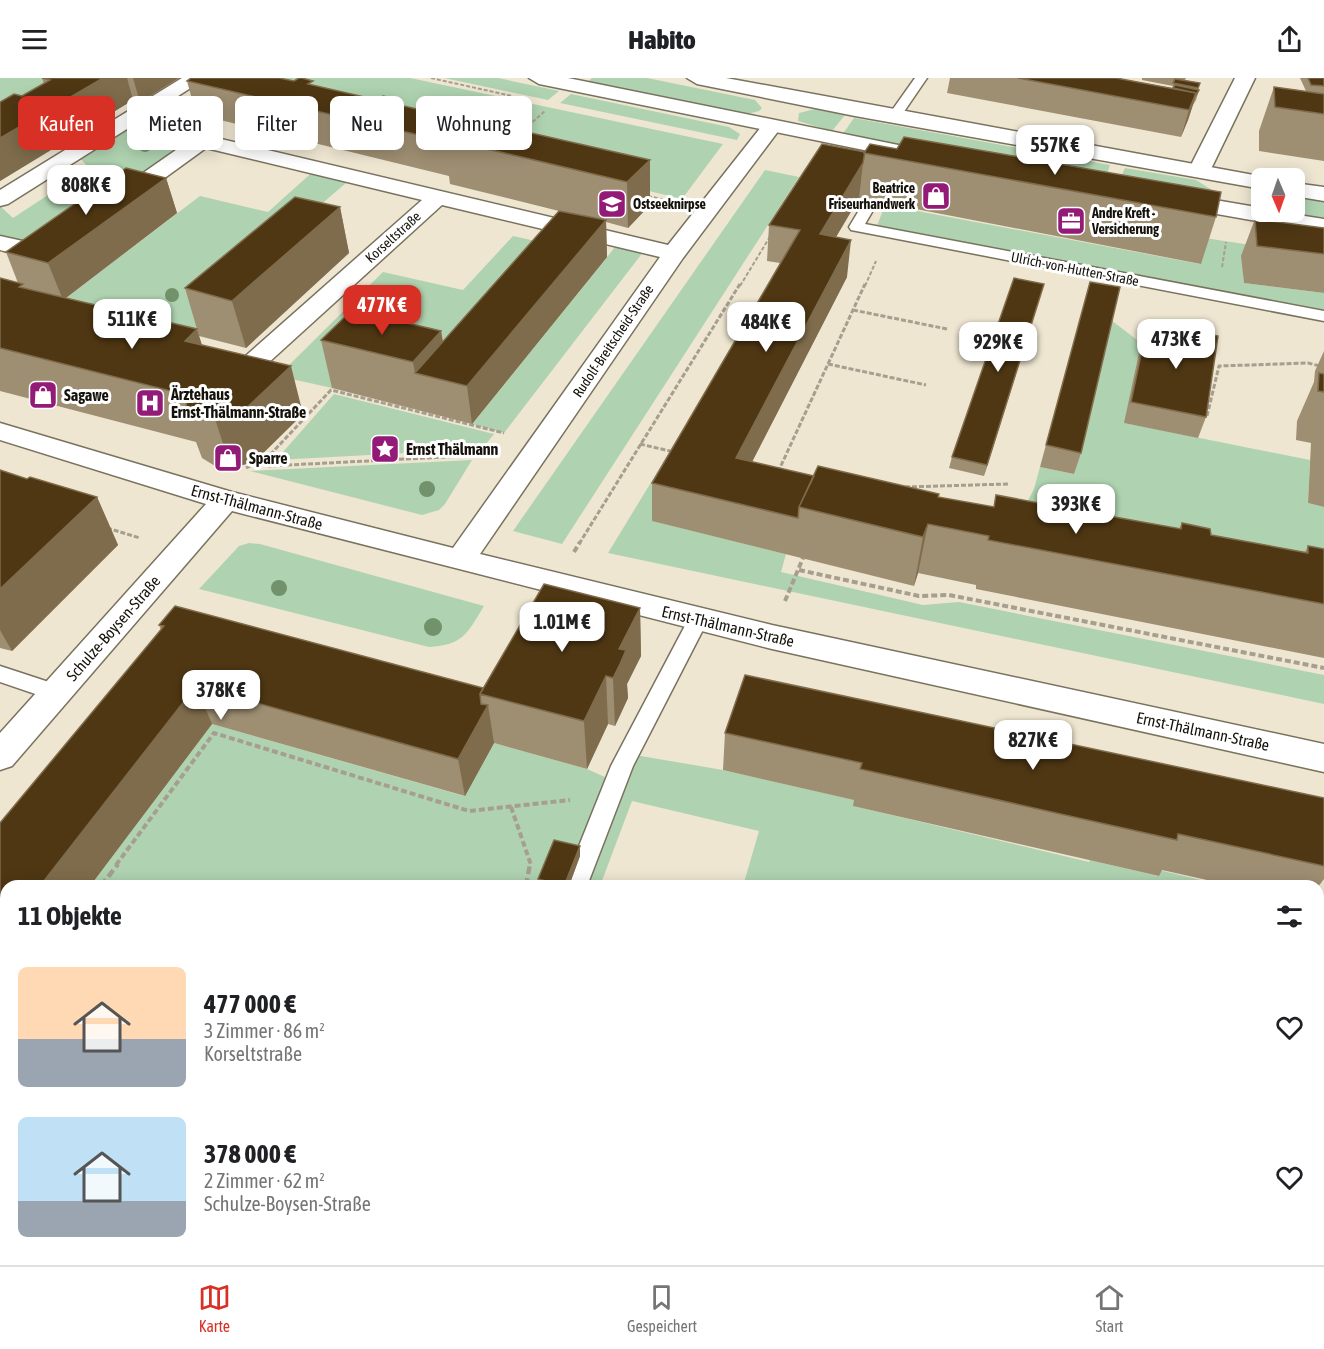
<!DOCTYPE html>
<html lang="de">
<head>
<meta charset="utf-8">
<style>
  body { margin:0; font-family:"Asap Condensed",sans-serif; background:#f6f6f6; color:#202124; height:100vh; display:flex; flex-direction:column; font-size:22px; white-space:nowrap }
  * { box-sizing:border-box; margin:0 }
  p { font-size:20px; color:#757577 }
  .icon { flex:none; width:33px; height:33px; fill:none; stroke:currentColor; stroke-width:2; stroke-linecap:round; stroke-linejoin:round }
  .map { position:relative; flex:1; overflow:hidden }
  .panel { position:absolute; left:0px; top:802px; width:1324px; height:386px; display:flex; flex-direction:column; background:#fff; border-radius:18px 18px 0 0; box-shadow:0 3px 15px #0003 }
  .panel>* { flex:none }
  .top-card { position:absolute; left:18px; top:18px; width:600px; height:54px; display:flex; gap:12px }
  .needle { width:39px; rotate:178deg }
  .buttons { position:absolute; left:1251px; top:90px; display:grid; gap:12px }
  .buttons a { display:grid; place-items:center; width:54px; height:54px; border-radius:9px; background:#fff; box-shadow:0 3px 15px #0003; font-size:30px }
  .price { position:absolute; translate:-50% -51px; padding:0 14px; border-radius:12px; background:#fff; color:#222; font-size:20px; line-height:39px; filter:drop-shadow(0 2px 3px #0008) }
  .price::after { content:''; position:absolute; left:50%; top:36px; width:18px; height:14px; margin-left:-9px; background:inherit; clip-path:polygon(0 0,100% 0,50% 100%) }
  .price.on { background:#d93025; color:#fff }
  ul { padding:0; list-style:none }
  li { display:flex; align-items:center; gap:18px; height:150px; padding:0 18px }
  li span { display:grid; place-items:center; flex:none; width:168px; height:120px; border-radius:9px; color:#555 }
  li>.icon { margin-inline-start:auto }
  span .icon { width:72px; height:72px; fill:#fffc; stroke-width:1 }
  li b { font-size:26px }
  h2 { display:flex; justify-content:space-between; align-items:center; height:72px; padding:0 18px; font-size:26px }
  .pill { padding:0 21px; border-radius:9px; background:#fff; box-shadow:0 3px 15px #0003; font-size:21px; line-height:54px }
  .pill.on { background:#d93025; color:#fff }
  header { display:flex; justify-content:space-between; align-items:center; height:78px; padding:0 18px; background:#fff; font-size:27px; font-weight:800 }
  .tab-bar { display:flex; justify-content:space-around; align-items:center; height:84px; border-top:2px solid #e0e0e0; background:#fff; font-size:16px; color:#757577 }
  .tab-bar a { display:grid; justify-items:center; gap:3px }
  .tab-bar .on { color:#d93025 }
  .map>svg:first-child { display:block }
  .green { fill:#afd3b0 }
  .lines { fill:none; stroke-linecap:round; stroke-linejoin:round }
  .service-casing { stroke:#79725f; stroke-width:3 }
  .minor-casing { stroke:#79725f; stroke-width:3 }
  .tertiary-casing { stroke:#79725f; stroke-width:3 }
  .path-far3 { stroke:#a69f8f; stroke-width:2; stroke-dasharray:4 2; stroke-linecap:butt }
  .path-far2 { stroke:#a69f8f; stroke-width:3; stroke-dasharray:5 2; stroke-linecap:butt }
  .path-far1 { stroke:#a69f8f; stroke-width:4; stroke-dasharray:6 3; stroke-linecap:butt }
  .path { stroke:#a69f8f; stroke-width:4.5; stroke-dasharray:8 4; stroke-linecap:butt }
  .service { fill:#fff; fill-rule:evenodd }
  .minor { fill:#fff; fill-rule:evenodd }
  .tertiary { fill:#fff; fill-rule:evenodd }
  .tree { fill:#71926b }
  .wall { fill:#9e8e72 }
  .shaded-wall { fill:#7f6c4c }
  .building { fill:#4f3713; stroke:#7f6c4c; stroke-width:1.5 }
  .labels { text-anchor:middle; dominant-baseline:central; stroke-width:6; stroke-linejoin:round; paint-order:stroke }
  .far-poi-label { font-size:14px; font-weight:bold; fill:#15120b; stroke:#fff; text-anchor:start }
  .far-street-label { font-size:14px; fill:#15120b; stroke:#fff }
  .poi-label { font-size:16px; font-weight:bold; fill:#15120b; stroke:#fff; text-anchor:start }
  .street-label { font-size:16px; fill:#15120b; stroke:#fff }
</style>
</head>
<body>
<header><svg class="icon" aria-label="menu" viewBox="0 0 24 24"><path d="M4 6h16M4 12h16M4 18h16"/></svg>Habito<svg class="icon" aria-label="share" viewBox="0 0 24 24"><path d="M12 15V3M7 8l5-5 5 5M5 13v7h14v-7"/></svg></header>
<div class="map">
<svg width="1324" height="1187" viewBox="0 0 1324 1187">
  <rect width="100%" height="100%" fill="#eee6d1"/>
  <path class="green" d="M0,0H117L0,63Z
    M216,0H410L723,66L682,121L208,6Z
    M444,0H498L559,13L548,22Z
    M592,0H647L755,22L762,30L759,33L744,37L586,5Z
    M571,16L729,49L740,56L737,62L560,25Z
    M815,31L845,37L832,53L798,43L799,35Z
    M854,40L1110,87L1104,105L842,57Z
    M126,45L203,63L48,169L0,165V128L13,140L89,90L76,76Z
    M317,90L353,99L290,153L199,258L63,222L200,118L268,134Z
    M1125,90L1196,102L1212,112L1211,117L1117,108Z
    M765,92L799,99L562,466L513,453Z
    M1295,119L1324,124V143L1280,134H1294Z
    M885,127L1200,186L1205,160L1324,178H1242L1244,205L1324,215V238L875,153Z
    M513,158L562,169L448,301L332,310L278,298L383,194L463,212Z
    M620,163L647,169L504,355L472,346Z
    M784,186L653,443L786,476L781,494L923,527L959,524L1324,597V626L608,475Z
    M1111,242L1141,265L1125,345L1310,382L1308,425L1324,429V505L1017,444L1034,411L1040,389L1074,396Z
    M334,316L494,356L482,371L276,382Z
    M472,382L445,426L439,432L422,437L250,393Z
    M249,465L260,466L484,528C467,556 463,567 429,569L199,511L239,468Z
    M212,646L464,718L494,665L587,691L616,704L629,676L723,692L855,722L854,728L1089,784L1090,782L1158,798L1159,792L1226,808H743L759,753L632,723L600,808H90Z
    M6,920V1081L0,1078V928Z
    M1044,1182H1223V1187H1062Z"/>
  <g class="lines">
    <g class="service-casing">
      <path id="service" d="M915,0H927L899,41H889L888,38Z
        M872,118L879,122L865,146L1324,233V243L851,152L849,149L867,119Z
        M698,535L705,537L708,542L633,688L587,808H563L611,688L688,542L691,537Z
        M0,588L64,609L67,615L64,621L56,623L0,604Z"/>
    </g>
    <g class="minor-casing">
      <path id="minor" d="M182,0H206L141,42L668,167L765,44H779L782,48L683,180L480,476L772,547L1324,666V694L772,571L232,433L12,688L0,692V655L206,426L0,362V345L232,414L453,470L660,179L442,127L255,297L246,299L210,290L206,285L210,280L219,277L241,282L422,122L206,70L126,128H110L107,123L110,118L186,65L127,51L8,126L0,128V112Z
        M1235,0H1255L1210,93L1207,98H1191L1188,93Z
        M55,157L63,159L67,164C51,186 21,177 0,172V158L32,165Z"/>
    </g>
    <g class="tertiary-casing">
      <path id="tertiary" d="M529,0H568L913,70L920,72L924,76L920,80L913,82L539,6Z
        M687,0H726L1270,100H1262V111L855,38L697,6Z
        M1294,105L1324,109V123L1294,118Z
        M1174,115L1262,130V134H1279L1324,141V155L1166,127L1163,122L1166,117Z"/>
    </g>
    <path class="path-far3" d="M431,0L512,18
      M519,56L545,33
      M648,118L670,123
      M1222,189L1226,164
      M740,208L771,157
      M865,208L876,183"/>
    <path class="path-far2" d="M853,232L947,251
      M828,286L926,307
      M1207,338L1219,288L1308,285L1324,289
      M640,366L674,374
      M260,384L269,388L484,377
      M246,390L267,380L331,312L504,355
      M778,394L865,206
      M905,409L1008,406
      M107,450L140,460
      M579,466L740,206"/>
    <path class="path-far1" d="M574,474L580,464
      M799,492L919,518L949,517L1324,590
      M785,523L803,480
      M511,729L531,787
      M116,787L214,655L469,733L570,722"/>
    <path class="path" d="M101,808L118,786
      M526,808L530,786
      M479,1187L481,1182"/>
    <use href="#service" class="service"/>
    <use href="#minor" class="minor"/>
    <use href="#tertiary" class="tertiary"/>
  </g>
  <g class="tree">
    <circle cx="145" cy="68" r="6"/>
    <circle cx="172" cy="217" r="7"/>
    <circle cx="427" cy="411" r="8"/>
    <circle cx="279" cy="510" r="8"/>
    <circle cx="433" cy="549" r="9"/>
  </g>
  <path class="wall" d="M42,0H179L140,24L133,22L0,103V24L22,18L44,6Z
    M950,0H1116L1172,10L1173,8L1142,2V0H1186L1185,2L1200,5L1198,12H1199L1196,22L1193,27L1188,42L1181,59L947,15Z
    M1300,0H1324V83L1259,73V53L1274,9L1306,13Z
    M187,3L314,8L377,22L396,21L397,27L650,82V127L628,150L606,144L607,179L472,346L332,310L321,262L441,253L443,263L559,133L450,106L449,98L196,36Z
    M822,66L1216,139L1201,186L859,120L836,159L847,199L752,384L814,398L993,429H1058L1060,423L1087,434L1179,451L1182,445L1211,457L1305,474L1308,468L1324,471V580L976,511V507L918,495L914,508L652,443V405L780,185L767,183L769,147Z
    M166,100L177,135L66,220L202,267L303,336L254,384L231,390L215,388L202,380L196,364L0,313V200L18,205L6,174Z
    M340,129L349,175L246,270L199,258L185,210Z
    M1255,141L1324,150V215L1244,205L1241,178Z
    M1090,204L1081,375L1074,396L1040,389Z
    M1041,216L984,398L949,390L952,379Z
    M1148,244L1206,339L1198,360L1124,345L1141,265Z
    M1324,273V429L1308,425L1311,365L1296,362L1297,343L1314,304L1315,293Z
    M0,392L27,401L97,419L118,467L12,573L0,570Z
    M544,506L640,530L641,578L627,606L628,620L615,648L608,646L587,691L494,665L465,718L212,646L90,808H6V920L0,928V745L161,552L159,547L175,528L483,610Z
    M725,655L1324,720V801L1318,809L1234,808L1162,792L1159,798L853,728L854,722L723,692Z
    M580,768V778L569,808H539L538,801Z
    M595,1182H1120L1141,1187H613Z
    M1223,1182H1318L1324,1187H1223Z"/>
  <path class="shaded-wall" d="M103,0H127L133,22L0,103V60Z
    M133,0H179L140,24Z
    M1200,5L1188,42L1181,59L1189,32Z
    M650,82V127L628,150L627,104Z
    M863,85L859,120L816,193L820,156Z
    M166,100L177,135L63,222L48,185Z
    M340,129L349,175L246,270L232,223Z
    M606,142L607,179L472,346L467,308Z
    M851,162L847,199L734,419L736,380Z
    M1044,206L1041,216L984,398L987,387Z
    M197,251L212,299L185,263Z
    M441,253L448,301L415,295L413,284Z
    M291,288L303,336L254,384L231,390L215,341Z
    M97,419L118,467L12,573L0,552V511Z
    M928,446L918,495L914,508L923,459Z
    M640,530L641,578L627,606L628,620L615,648L613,600L619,571Z
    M606,598L608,646L587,691L584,643Z
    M196,608L212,646L90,808H40Z
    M488,627L494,665L465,718L458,681Z
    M580,768V778L569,808H564Z
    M6,853V920L0,928V860Z
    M277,1182H315L313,1187H274Z"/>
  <path class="building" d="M42,0H103L0,60V24L14,16L22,18L50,2Z
    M191,0H279L294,3L299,0H302L313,3L308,6L377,22L383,18L396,21L391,25L468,43L445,61V63L187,3Z
    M1018,0H1116L1196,15L1189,32Z
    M1308,0H1324V8L1311,7Z
    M1175,1L1200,5L1198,10L1173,5Z
    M1175,7L1199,12L1196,17H1195L1196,15L1173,10Z
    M1274,9L1324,16V36L1275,29Z
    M470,41L650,82L627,104L445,61Z
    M904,59L1221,114L1216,139L864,75L870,66L897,71Z
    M822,66L865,74L863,85L820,156L851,162L736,380L814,398L799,429L798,440L652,405L800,152L769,147Z
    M126,90L166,100L48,185L6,174Z
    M295,119L340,129L232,223L185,210Z
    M559,133L606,142L467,308L415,295Z
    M1255,141L1324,150V176L1257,168Z
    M0,200L23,206L19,209L197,251L185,263L291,288L240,336L215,341L199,339L186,332L187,317L0,270Z
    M1014,200L1044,206L987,387L952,379Z
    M1090,204L1120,209L1081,375L1046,367Z
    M352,232L441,253L413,284L321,262Z
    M1148,244L1218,258L1206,339L1131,324Z
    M1319,295L1324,296V314L1318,313Z
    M818,388L939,416L938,419L994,429L996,417L1060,429V423L1087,428V434L1181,451L1182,445L1210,451L1211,457L1308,475V468L1324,471V526L988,462L989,458L928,446L923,459L799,429Z
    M0,392L27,401L30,399L97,419L0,511Z
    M544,506L640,530L619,571L626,572L620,586L613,600L606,598L584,643L480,616Z
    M175,528L483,610L480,616L481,626L488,627L458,681L196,608L40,808H6V853L0,860V745L164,548L159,547Z
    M745,597L1324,720V788L1178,756L1177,762L860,691L862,685L725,655Z
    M554,762L580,768L564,808L538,801Z
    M1318,899L1324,900V1187H1258L1257,1182H1318Z
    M0,1055L6,1057V1182H277L274,1187H0Z
    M715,1182H1120L1141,1187H733Z"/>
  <defs>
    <g id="shop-square" transform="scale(1.5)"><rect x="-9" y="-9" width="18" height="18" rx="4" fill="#931a77" stroke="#fff"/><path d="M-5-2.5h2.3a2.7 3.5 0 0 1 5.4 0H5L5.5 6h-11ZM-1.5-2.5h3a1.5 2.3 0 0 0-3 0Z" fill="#fff"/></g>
    <g id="school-square" transform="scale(1.5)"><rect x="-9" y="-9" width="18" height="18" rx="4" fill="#931a77" stroke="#fff"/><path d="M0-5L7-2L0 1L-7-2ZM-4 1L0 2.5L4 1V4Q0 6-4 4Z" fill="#fff"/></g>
    <g id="office-square" transform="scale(1.5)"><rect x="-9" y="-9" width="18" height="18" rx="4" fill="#931a77" stroke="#fff"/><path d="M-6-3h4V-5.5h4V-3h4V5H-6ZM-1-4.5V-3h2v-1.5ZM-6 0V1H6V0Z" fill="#fff"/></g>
    <g id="hospital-square" transform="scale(1.5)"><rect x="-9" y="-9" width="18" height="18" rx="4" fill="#931a77" stroke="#fff"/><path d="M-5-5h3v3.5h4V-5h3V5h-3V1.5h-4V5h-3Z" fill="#fff"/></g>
    <g id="sight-square" transform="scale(1.5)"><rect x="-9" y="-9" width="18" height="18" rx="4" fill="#931a77" stroke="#fff"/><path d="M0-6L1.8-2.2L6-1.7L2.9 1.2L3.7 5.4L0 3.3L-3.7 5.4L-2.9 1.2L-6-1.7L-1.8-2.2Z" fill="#fff"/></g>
  </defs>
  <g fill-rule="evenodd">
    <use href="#shop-square" x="936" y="118"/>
    <use href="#school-square" x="612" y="126"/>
    <use href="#office-square" x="1071" y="143"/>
    <use href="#shop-square" x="43" y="317"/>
    <use href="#hospital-square" x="150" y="325"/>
    <use href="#sight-square" x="385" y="371"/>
    <use href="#shop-square" x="228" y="380"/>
  </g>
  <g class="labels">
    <g class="far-poi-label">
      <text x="915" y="110" text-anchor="end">Beatrice<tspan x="915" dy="16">Friseurhandwerk</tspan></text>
      <text x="633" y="126">Ostseeknirpse</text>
      <text x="1092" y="135">Andre Kreft -<tspan x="1092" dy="16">Versicherung</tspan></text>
    </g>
    <g class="far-street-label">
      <text transform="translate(393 159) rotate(-42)">Korseltstraße</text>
      <text transform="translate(1075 191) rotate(11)">Ulrich-von-Hutten-Straße</text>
      <text transform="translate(613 263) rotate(-56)">Rudolf-Breitscheid-Straße</text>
    </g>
    <g class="poi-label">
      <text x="171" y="316">Ärztehaus<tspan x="171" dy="18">Ernst-Thälmann-Straße</tspan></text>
      <text x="64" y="317">Sagawe</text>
      <text x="406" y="371">Ernst Thälmann</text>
      <text x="249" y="380">Sparre</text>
    </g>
    <g class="street-label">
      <text transform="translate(257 429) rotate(15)">Ernst-Thälmann-Straße</text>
      <text transform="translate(728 548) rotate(13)">Ernst-Thälmann-Straße</text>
      <text transform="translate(113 550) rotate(-49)">Schulze-Boysen-Straße</text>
      <text transform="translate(1203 653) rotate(12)">Ernst-Thälmann-Straße</text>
    </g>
  </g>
</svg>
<div class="buttons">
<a><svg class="needle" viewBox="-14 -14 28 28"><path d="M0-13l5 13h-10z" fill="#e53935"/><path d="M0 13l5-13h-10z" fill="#757577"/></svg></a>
</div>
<b class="price" style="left:1055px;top:98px">557K €</b>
<b class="price" style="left:86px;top:138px">808K €</b>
<b class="price on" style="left:382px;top:258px">477K €</b>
<b class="price" style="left:132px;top:272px">511K €</b>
<b class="price" style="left:766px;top:275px">484K €</b>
<b class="price" style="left:1176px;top:292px">473K €</b>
<b class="price" style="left:998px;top:295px">929K €</b>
<b class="price" style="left:1076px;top:457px">393K €</b>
<b class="price" style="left:562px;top:575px">1.01M €</b>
<b class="price" style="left:221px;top:643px">378K €</b>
<b class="price" style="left:1033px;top:693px">827K €</b>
<div class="top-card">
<a class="pill on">Kaufen</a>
<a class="pill">Mieten</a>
<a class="pill">Filter</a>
<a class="pill">Neu</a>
<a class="pill">Wohnung</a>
</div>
<section class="panel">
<h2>11 Objekte<svg class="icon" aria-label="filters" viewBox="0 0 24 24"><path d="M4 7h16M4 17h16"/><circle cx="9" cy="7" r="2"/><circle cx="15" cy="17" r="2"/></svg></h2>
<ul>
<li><span style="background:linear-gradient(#ffd9b3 60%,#9aa5b1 0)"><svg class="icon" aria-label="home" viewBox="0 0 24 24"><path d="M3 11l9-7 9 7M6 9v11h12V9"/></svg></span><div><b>477 000 €</b><p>3 Zimmer · 86 m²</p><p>Korseltstraße</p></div><svg class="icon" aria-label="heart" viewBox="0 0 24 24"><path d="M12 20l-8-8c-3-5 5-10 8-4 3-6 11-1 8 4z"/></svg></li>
<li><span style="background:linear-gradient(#bfe0f5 70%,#9aa5b1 0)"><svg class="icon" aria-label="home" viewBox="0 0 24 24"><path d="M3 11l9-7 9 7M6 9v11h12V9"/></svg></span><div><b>378 000 €</b><p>2 Zimmer · 62 m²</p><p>Schulze-Boysen-Straße</p></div><svg class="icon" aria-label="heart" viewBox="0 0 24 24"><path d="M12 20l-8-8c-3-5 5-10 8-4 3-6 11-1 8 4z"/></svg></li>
</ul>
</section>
</div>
<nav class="tab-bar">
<a class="on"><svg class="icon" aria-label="map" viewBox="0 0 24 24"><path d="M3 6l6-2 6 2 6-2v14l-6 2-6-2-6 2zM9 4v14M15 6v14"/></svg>Karte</a>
<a><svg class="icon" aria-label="saved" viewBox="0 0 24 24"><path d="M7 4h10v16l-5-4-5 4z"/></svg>Gespeichert</a>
<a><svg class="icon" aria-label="home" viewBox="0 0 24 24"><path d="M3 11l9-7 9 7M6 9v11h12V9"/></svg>Start</a>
</nav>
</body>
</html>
